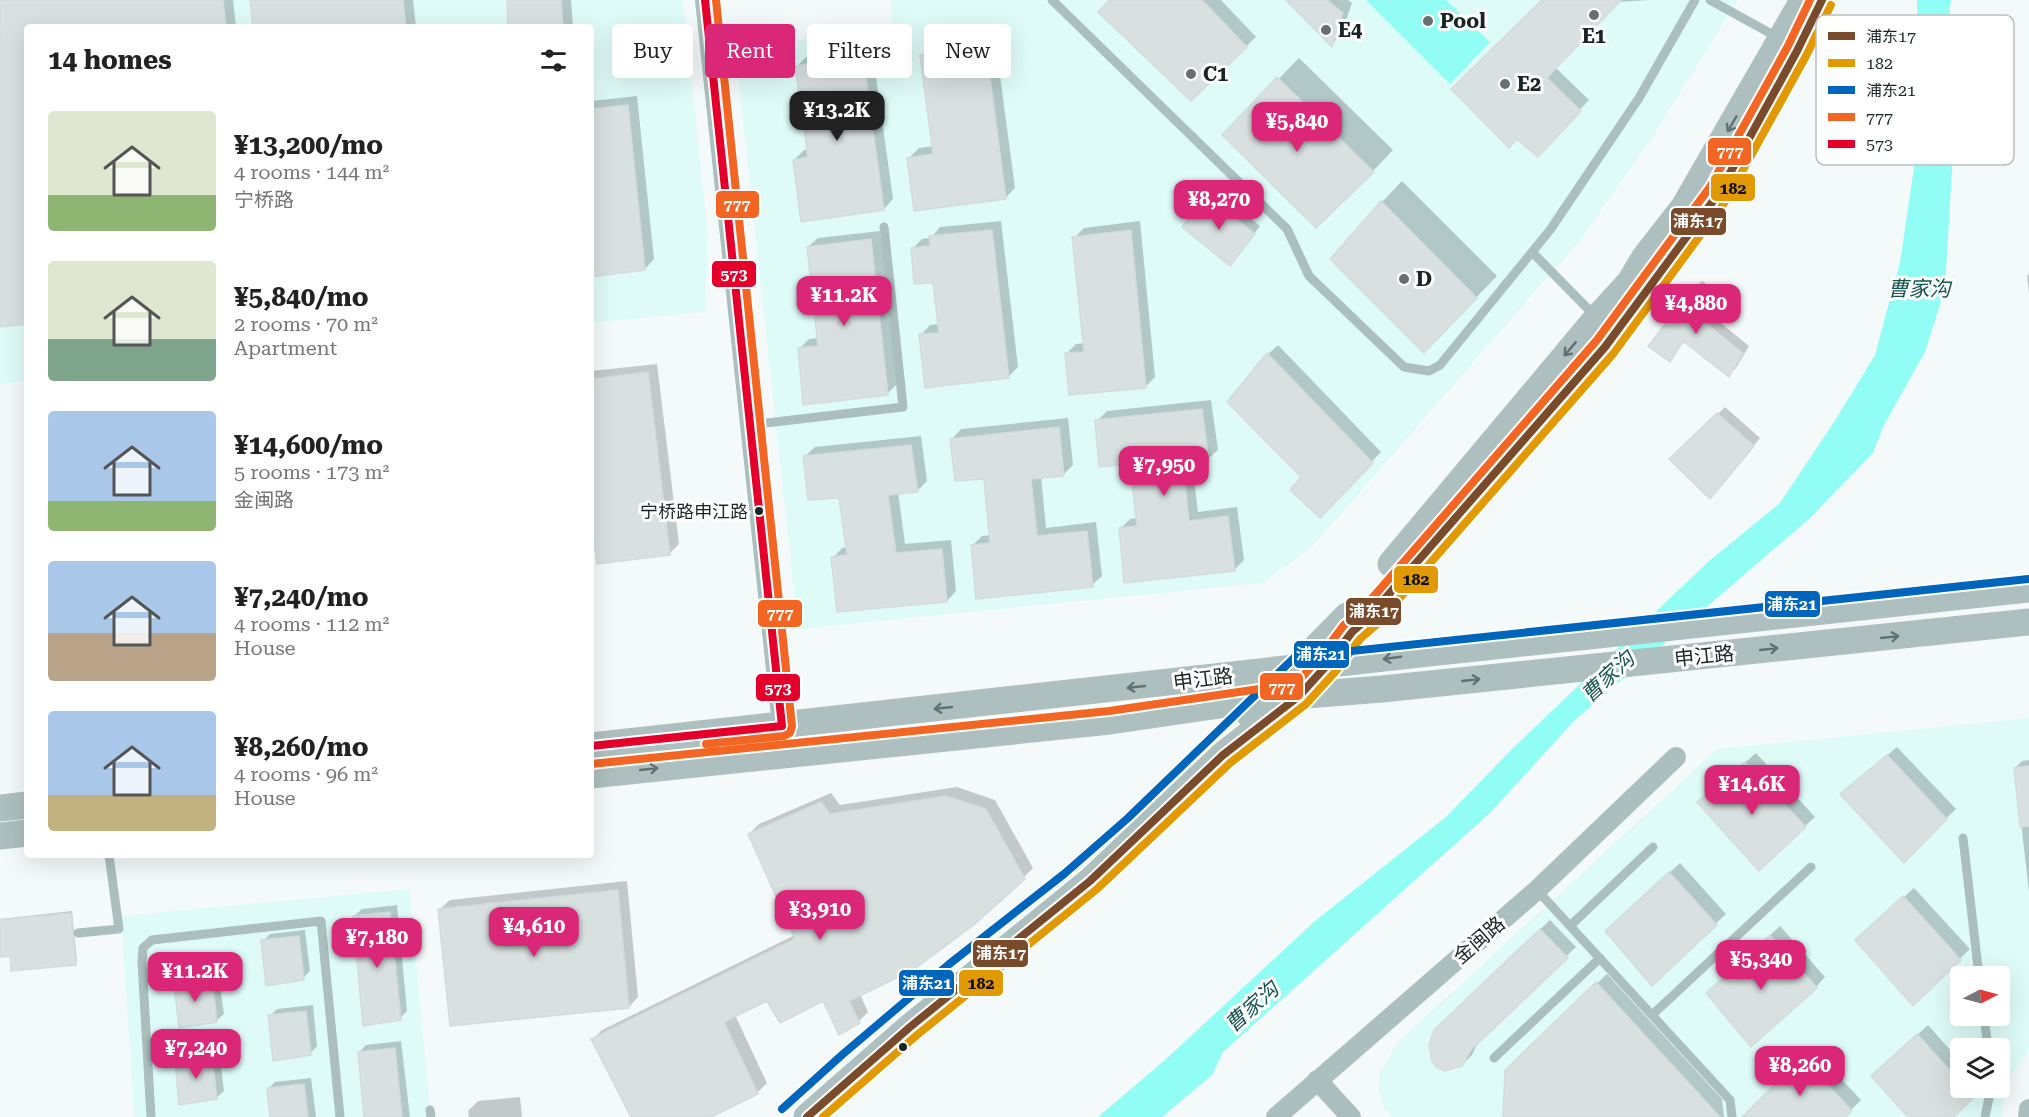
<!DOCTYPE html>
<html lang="en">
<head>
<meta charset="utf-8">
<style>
  body { margin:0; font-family:"Roboto Serif","Noto Sans SC",serif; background:#f6f6f6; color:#222; height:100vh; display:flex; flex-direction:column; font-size:22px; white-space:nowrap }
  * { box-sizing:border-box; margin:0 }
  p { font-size:20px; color:#767676 }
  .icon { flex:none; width:33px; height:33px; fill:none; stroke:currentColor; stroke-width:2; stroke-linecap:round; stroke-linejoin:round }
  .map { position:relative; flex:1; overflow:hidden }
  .side { position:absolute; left:24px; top:24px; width:570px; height:834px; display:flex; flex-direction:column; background:#fff; border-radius:6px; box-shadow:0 6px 24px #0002 }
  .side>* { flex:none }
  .banner { position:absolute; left:612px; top:24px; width:570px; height:54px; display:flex; gap:12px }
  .needle { width:39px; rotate:84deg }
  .controls { position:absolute; left:1950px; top:966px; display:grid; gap:12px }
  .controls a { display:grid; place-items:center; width:60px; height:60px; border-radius:6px; background:#fff; box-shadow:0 6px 24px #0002; font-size:30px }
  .price { position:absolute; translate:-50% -51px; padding:0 14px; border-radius:12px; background:#db2777; color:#fff; font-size:20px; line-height:39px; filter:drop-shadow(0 2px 3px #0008) }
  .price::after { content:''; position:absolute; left:50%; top:36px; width:18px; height:14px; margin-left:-9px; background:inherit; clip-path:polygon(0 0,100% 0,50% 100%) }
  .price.active { background:#222; color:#fff }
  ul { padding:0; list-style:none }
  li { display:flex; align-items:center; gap:18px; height:150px; padding:0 24px }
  li span { display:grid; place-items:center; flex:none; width:168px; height:120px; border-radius:6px; color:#555 }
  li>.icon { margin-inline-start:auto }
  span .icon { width:72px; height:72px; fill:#fffc; stroke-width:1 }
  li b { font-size:26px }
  h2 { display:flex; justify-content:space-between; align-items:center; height:72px; padding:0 24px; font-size:26px }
  .pill { padding:0 21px; border-radius:6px; background:#fff; box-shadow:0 6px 24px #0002; font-size:21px; line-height:54px }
  .pill.active { background:#db2777; color:#fff }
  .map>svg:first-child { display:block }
  .built { fill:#dffbf8; fill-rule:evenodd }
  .water { fill:#92fdf5 }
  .shadow { fill:#0003 }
  .building { fill:#d8e1e0; stroke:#d3dcdc; stroke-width:1.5 }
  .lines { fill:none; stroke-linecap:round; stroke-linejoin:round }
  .service { stroke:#aabfbe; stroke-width:9 }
  .minor { stroke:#aabfbe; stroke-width:20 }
  .secondary { stroke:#adbfbe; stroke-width:27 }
  .bus-1-casing { stroke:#fff; stroke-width:12 }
  .bus-2-casing { stroke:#fff; stroke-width:12 }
  .bus-3-casing { stroke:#fff; stroke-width:12 }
  .bus-4-casing { stroke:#fff; stroke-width:12 }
  .bus-5-casing { stroke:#fff; stroke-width:12 }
  .bus-1 { stroke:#7a4b2a; stroke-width:8 }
  .bus-2 { stroke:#e19904; stroke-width:8 }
  .bus-3 { stroke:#0065bd; stroke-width:8 }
  .bus-4 { stroke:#f26522; stroke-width:8 }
  .bus-5 { stroke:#e4002b; stroke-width:8 }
  .oneway { stroke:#627271 }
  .poi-dot { fill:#65706f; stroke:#fff; stroke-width:2 }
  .bus-dot { fill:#182524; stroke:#fff; stroke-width:2 }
  .labels { text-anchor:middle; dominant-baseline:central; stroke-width:6; stroke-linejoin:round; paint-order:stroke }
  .bus-label { font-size:18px; fill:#182524; stroke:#fff; text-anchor:end }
  .poi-label { font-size:20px; font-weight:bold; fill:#182524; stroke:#fff; text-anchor:start }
  .street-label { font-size:20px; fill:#182524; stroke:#fff }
  .water-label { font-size:21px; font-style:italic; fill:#165652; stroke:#fff }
  .key { fill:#fff; stroke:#babebd; stroke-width:1.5 }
  .key-label { font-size:16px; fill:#182524 }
  .line-badge { stroke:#fff; stroke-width:2 }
  .badge-label { font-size:16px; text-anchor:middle; font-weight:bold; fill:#fff }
  .pale-badge-label { font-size:16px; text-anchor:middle; font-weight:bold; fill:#111 }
</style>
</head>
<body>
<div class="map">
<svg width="2029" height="1117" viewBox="0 0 2029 1117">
  <rect width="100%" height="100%" fill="#f4fafa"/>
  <path class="built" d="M0,0H683L708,234L705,312L591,323V27H27V381L0,384Z
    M890,0H1738L1651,139L1581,239L1312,547L1263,583L798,629L735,47L893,29Z
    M2029,718V1050L2008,1080L2001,1117H1393L1384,1108L1378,1090L1380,1072L1400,1040L1717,749ZM1960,976H2000V1016H1960ZM1960,1048H2000V1088H1960Z
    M409,889L431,1117H134L121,916Z"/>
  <path class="water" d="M1366,0H1446L1490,42L1450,84Z
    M1917,0H1951L1947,29L1957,85L1945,289L1925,352L1884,425L1873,453L1810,518L1575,720L1490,813L1223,1052L1212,1075L1162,1117H1098L1166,1059L1315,921L1446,817L1512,749L1709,561L1780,503L1834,422L1875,355L1900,262L1919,134Z"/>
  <path class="shadow" d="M0,0H233L236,27H27V322L0,325Z
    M251,0H413L416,27H254Z
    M510,0H571L573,27H510Z
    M1112,0H1221L1256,37L1191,99Z
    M1288,0H1348L1352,3L1341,35L1332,44Z
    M1543,0H1650L1617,2L1556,68L1589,100L1547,146Z
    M995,38L1015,188L1005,198L909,158L919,148L934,146L922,56L932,46Z
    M872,48L893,199L884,209L794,160L804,150H808L797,66L806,57Z
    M1299,58L1393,150L1373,171L1224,135Z
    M637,96L654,259L645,269L591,275V101Z
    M1402,181L1497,276L1444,331L1382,202Z
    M1215,190L1260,226L1236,257L1208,197Z
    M1001,221L1018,367L1009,376L921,335L930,325L939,324L935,281L912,249L922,239L931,238L940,227Z
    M1140,221L1155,377L1145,387L1066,354L1076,344L1085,343L1074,238L1084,228Z
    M880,231L897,384L887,394L799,349L809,339L819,338L808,247L818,238Z
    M2029,274V294L2027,276Z
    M1702,281L1718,292L1707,312L1749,346L1736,368L1729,375L1685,340L1670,360L1695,288Z
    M1278,345L1381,452L1320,516L1303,477L1268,354Z
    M657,364L679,544L669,554L591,503V371Z
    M1211,400L1218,450L1208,459L1192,461L1198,512L1237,507L1244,560L1234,570L1121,528L1130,519L1137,518L1132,463L1097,421L1107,411Z
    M1725,407L1760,438L1717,490L1671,459Z
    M1068,418L1073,465L1063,475L1041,476L1046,528L1096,522L1102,576L1092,585L972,546L982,536L991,535L985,477L952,439L961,429Z
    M921,436L927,481L917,491L898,492L905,544L951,540L956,591L947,601L833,558L842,548L847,547L840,496L805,456L815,447Z
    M1897,747L1956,809L1904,860L1852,785Z
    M1756,753L1815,817L1805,826L1699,802Z
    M2029,760V893L2015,768L2022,761Z
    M957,787L995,800L1033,868L1023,878L860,994L868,1012L859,1021L824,999H768L735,1015L767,1083L757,1093L708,1117H632L592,1040L602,1030L795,935L749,834L759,824L831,793L840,805Z
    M1680,863L1726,914L1652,984L1616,922Z
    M627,881L638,997L629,1007L440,909L450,900Z
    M1914,888L1970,949L1913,1004L1867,931Z
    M397,905L407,1011L400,1018L354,916L362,909Z
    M72,911L77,961L75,964L11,954L0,956V919Z
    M1550,920L1576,947L1479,1040L1472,1055L1462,1065L1445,1020Z
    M1780,926L1825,977L1816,987L1717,984Z
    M305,930L310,971L303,978L263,941L270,934Z
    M218,972L224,1014L216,1021L176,983L183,976Z
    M1607,974L1722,1099L1724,1117H1504L1506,1070Z
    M313,1005L317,1046L310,1054L270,1016L277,1009Z
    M1928,1025L1960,1061V1088H1981L1952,1117H1910L1883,1067Z
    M401,1041L410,1117H366L359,1052L366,1045Z
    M219,1049L224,1091L216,1098L176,1060L183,1053Z
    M1813,1049L1861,1100L1844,1117H1744Z
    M311,1078L316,1117H271L268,1089L275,1082Z
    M520,1097L522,1117H469L468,1111L478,1101Z"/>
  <path class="building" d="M0,0H223L226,27H27V324L0,327Z
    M250,0H403L406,27H253Z
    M507,0H561L563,27H508Z
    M1110,0H1202L1247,47L1191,101L1098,12Z
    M1286,0H1327L1343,13L1332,47Z
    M1542,0H1621L1547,78L1581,111L1538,157L1517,139L1509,148L1451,89Z
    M986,47L1006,199L914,211L907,158L933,154L920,55Z
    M863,56L884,210L801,222L793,160L808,157L795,66Z
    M1277,77L1374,172L1316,228L1222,135Z
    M628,105L645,270L591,277V109Z
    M1207,196L1255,234L1230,266L1182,227Z
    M1381,201L1477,298L1424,353L1330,259Z
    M992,230L1009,378L925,388L919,334L939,333L933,283L914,284L911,248L930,246L929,236Z
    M1131,230L1146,388L1069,395L1065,353L1084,352L1072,237Z
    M871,239L888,395L803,405L798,348L818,346L807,247Z
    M1694,287L1712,299L1701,319L1743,353L1729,377L1683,341L1670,362L1648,346Z
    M1267,353L1373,463L1320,518L1290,490L1301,477L1227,402Z
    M648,372L670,555L597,564L591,516V379Z
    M1202,409L1209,461L1183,464L1189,521L1228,516L1235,571L1124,583L1119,528L1137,526L1130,464L1099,467L1095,420Z
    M1717,413L1754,446L1710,499L1669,459Z
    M1059,427L1064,476L1031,479L1037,536L1087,531L1093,587L976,599L971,545L990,543L984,479L955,481L950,439Z
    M911,445L918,492L888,495L896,553L942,549L947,602L837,612L831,557L847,555L839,498L808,500L803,456Z
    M1887,755L1947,819L1904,863L1840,794Z
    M1745,762L1806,827L1759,871L1697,802Z
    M2029,766V826L2020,827L2014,768Z
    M946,796L986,809L1025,879L975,924L913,970L849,1001L860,1023L839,1035L823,1001L780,1023L767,1001L724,1022L758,1094L711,1117H631L591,1039L795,939L748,834L821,802L830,814Z
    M1669,872L1717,925L1652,986L1605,931Z
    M618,890L629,1008L450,1026L438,909Z
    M1903,896L1961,960L1913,1006L1855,940Z
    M390,912L401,1020L363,1026L353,916Z
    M71,913L76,965L11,971L10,956L0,957V920Z
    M1540,929L1568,958L1471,1050L1462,1066L1445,1071L1436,1067L1432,1061L1429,1045L1434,1030Z
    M1770,935L1817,988L1751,1047L1706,993Z
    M299,936L304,980L266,986L261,940Z
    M212,979L217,1022L179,1028L174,983Z
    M1596,982L1720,1117H1503L1505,1070Z
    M306,1011L311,1055L273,1061L268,1015Z
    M1917,1034L1960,1081V1088H1966L1975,1096L1954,1117H1908L1871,1076Z
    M395,1048L402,1117H364L358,1052Z
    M212,1056L217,1099L179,1105L175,1060Z
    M1803,1057L1852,1111L1846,1117H1742Z
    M304,1084L308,1117H270L267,1088Z"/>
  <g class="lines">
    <path class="service" d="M1052,0L1287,229L1309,276L1404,367L1429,371L1440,365L1550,230L1639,98L1695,0
      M1710,0L1779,38
      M1532,252L1596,317
      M750,425L903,407L884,227
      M1963,838L1979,976
      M1537,890L1730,1100L1732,1117
      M1570,926L1653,847
      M78,933L119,929L109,855
      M1652,1015L1811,867
      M1984,1016L1988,1048
      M1494,1058L1600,958
      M430,1110L431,1117
      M151,1117L142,962L143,948L152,940L321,921L340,1117
      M1985,1117L1991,1088"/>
    <path class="minor" d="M705,0L782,726
      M1317,1080L1351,1117
      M1276,1117L1537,890L1676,757
      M2028,1117L2029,1109"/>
    <path class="secondary" d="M1391,564L1597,318L1630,282L1645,257L1684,207L1801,4
      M1250,715L1347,616
      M591,746C1071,695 1549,637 2029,589
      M591,775L1110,721L1268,698L1382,689L2029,622
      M0,808L27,805
      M0,836L27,833
      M807,1117L910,1027L1090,881L1223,755L1299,696L1328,664L1352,632L1368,618L1605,347L1719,193L1797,51L1822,0"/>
    <g class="bus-1-casing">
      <path id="bus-1" d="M807,1117L910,1027L1090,881L1223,755L1299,696L1328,664L1352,632L1368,618L1605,347L1719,193L1797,51L1822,0"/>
    </g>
    <g class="bus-2-casing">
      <path id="bus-2" d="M823,1117L917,1035L1097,889L1230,763L1306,704L1336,671L1360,639L1376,625L1613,354L1727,199L1806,56L1831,5"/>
    </g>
    <g class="bus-3-casing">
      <path id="bus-3" d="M782,1109L843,1054L948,965L1064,874L1128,818L1295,657L2028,579"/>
    </g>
    <g class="bus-4-casing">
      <path id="bus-4" d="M706,744L784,736L790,733L792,726L716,0
        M591,764L1109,711L1266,688L1294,686L1320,657L1344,625L1361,611L1597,340L1710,187L1788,46L1810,0"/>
    </g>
    <g class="bus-5-casing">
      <path id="bus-5" d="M591,746L782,726L705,0"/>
    </g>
    <use href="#bus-1" class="bus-1"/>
    <use href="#bus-2" class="bus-2"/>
    <use href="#bus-3" class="bus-3"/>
    <use href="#bus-4" class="bus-4"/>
    <use href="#bus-5" class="bus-5"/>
  </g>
  <defs><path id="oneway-shaft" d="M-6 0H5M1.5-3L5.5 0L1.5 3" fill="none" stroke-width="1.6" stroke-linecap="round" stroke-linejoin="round" transform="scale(1.5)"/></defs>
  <g class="oneway">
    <use href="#oneway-shaft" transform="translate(1732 124) rotate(120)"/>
    <use href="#oneway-shaft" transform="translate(1570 349) rotate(130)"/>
    <use href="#oneway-shaft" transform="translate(1890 637) rotate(-6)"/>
    <use href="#oneway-shaft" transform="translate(1769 649) rotate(-6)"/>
    <use href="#oneway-shaft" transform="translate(1392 658) rotate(172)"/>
    <use href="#oneway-shaft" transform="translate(1471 680) rotate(-6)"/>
    <use href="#oneway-shaft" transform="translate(1136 687) rotate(174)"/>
    <use href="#oneway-shaft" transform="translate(943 708) rotate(174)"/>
    <use href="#oneway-shaft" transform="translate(649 769) rotate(-6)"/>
  </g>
  <g class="poi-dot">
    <circle cx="1594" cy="15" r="6"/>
    <circle cx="1428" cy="21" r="6"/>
    <circle cx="1326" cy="30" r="6"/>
    <circle cx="1191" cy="74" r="6"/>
    <circle cx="1505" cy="84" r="6"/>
    <circle cx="1404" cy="279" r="6"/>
  </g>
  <g class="bus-dot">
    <circle cx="759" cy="511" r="5"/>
    <circle cx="903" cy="1047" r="5"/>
  </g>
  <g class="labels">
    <g class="bus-label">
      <text x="748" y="511">宁桥路申江路</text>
    </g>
    <g class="poi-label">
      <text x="1440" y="21">Pool</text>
      <text x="1338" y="30">E4</text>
      <text x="1594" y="36" text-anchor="middle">E1</text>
      <text x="1203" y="74">C1</text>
      <text x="1517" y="84">E2</text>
      <text x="1416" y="279">D</text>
    </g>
    <g class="street-label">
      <text transform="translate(1704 656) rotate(-6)">申江路</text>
      <text transform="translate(1203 679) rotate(-7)">申江路</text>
      <text transform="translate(1479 940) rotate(-41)">金闽路</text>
    </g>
    <g class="water-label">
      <text x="1919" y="289">曹家沟</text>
      <text transform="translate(1608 677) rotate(-43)">曹家沟</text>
      <text transform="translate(1252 1007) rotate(-42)">曹家沟</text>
    </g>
  </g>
  <rect x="1816" y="15" width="198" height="150" rx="9" class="key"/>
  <rect x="1828" y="32" width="27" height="8" fill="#7a4b2a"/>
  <rect x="1828" y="59" width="27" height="8" fill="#e19904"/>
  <rect x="1828" y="86" width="27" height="8" fill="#0065bd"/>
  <rect x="1828" y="113" width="27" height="8" fill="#f26522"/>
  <rect x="1828" y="140" width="27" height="8" fill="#e4002b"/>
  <g class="key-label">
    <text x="1866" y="42">浦东17</text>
    <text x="1866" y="69">182</text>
    <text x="1866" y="96">浦东21</text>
    <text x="1866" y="123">777</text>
    <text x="1866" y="150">573</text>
  </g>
  <g class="line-badge">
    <rect x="1707" y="137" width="45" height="29" rx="6" fill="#f26522"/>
    <rect x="1710" y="173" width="46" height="29" rx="6" fill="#e19904"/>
    <rect x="715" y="190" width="45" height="29" rx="6" fill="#f26522"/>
    <rect x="1670" y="207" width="57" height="29" rx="6" fill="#7a4b2a"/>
    <rect x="711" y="260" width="46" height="28" rx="6" fill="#e4002b"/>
    <rect x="1393" y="565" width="46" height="29" rx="6" fill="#e19904"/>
    <rect x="1764" y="590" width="57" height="28" rx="6" fill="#0065bd"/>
    <rect x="1345" y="597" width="57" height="29" rx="6" fill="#7a4b2a"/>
    <rect x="757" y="599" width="46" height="29" rx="6" fill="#f26522"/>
    <rect x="1293" y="640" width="57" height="29" rx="6" fill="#0065bd"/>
    <rect x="1259" y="672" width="45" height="29" rx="6" fill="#f26522"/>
    <rect x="755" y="673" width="46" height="29" rx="6" fill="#e4002b"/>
    <rect x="972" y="939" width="57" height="29" rx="6" fill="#7a4b2a"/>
    <rect x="958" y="969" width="46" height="28" rx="6" fill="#e19904"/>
    <rect x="898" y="969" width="57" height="28" rx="6" fill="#0065bd"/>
  </g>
  <g class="badge-label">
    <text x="1730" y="157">777</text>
    <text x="737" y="210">777</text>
    <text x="1698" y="227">浦东17</text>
    <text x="734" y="280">573</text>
    <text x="1792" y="610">浦东21</text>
    <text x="1374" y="617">浦东17</text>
    <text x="780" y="619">777</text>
    <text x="1321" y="660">浦东21</text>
    <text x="1282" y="693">777</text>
    <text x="778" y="694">573</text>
    <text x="1001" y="959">浦东17</text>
    <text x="927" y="989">浦东21</text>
  </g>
  <g class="pale-badge-label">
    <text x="1733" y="194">182</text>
    <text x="1416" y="585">182</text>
    <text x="981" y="989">182</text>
  </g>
</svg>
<div class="controls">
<a><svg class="needle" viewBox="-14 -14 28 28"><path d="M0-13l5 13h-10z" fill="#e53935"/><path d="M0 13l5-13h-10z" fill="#767676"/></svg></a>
<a><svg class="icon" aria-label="layers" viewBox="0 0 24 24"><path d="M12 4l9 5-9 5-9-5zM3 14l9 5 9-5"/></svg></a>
</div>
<b class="price active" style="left:837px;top:142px">¥13.2K</b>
<b class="price" style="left:1297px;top:153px">¥5,840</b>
<b class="price" style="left:1219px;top:231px">¥8,270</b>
<b class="price" style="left:844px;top:327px">¥11.2K</b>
<b class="price" style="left:1696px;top:335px">¥4,880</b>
<b class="price" style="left:1164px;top:497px">¥7,950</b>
<b class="price" style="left:1752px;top:816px">¥14.6K</b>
<b class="price" style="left:820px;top:941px">¥3,910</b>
<b class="price" style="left:534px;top:958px">¥4,610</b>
<b class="price" style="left:377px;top:969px">¥7,180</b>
<b class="price" style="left:1761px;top:991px">¥5,340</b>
<b class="price" style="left:195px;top:1003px">¥11.2K</b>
<b class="price" style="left:196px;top:1080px">¥7,240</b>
<b class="price" style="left:1800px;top:1097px">¥8,260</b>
<div class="banner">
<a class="pill">Buy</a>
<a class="pill active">Rent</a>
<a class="pill">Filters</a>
<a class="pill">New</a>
</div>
<section class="side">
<h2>14 homes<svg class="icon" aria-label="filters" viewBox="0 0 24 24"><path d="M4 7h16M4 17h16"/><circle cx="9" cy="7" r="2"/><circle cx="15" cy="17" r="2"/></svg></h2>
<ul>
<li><span style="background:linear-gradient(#dfe7d0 70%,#8fb573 0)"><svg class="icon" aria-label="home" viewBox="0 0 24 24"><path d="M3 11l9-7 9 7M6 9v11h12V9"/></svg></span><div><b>¥13,200/mo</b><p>4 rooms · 144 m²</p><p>宁桥路</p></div></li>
<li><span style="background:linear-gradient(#dfe7d0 65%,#7fa58c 0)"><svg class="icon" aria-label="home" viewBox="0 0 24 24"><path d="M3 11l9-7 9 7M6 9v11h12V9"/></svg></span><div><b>¥5,840/mo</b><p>2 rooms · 70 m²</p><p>Apartment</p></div></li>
<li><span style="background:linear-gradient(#a9c7e8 75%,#8fb573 0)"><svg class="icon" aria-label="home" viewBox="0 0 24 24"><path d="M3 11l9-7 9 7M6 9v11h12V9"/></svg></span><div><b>¥14,600/mo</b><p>5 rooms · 173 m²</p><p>金闽路</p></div></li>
<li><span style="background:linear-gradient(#a9c7e8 60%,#b9a48a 0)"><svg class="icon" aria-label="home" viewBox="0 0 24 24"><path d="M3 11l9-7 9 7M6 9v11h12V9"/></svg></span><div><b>¥7,240/mo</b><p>4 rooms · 112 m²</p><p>House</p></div></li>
<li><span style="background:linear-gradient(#a9c7e8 70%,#c2b280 0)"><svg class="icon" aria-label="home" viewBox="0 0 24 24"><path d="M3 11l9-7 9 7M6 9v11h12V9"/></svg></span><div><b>¥8,260/mo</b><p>4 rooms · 96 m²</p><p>House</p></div></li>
</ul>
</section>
</div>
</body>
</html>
